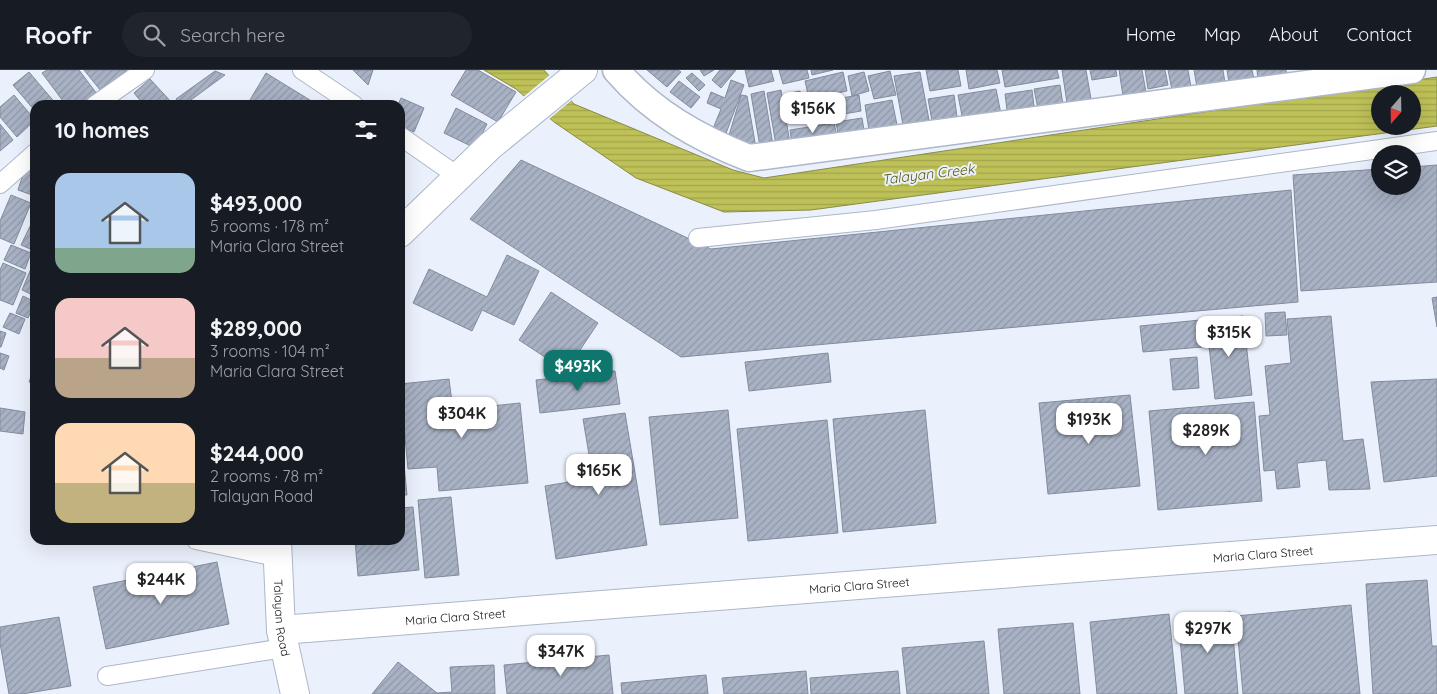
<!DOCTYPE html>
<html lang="en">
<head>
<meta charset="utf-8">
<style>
  body { margin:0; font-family:Quicksand,sans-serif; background:#20242c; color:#f1f3f6; height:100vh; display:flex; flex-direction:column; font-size:19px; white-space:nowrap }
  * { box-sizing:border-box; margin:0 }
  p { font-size:16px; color:#9ea1a6 }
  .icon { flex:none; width:28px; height:28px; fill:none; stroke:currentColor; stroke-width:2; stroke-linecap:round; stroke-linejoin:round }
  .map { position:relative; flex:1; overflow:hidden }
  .details { position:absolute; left:30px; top:30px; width:375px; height:445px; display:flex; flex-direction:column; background:#171b24; border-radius:15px; box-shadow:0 5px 20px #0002 }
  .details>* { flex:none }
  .needle { width:32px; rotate:200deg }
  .buttons { position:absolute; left:1371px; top:15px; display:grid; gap:10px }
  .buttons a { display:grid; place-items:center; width:50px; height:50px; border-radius:50%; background:#171b24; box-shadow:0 5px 20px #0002; font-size:25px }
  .price { position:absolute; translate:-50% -42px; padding:0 11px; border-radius:10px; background:#fff; color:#222; font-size:16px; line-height:32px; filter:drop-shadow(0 1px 2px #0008) }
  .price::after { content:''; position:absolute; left:50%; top:30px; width:15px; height:11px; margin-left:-8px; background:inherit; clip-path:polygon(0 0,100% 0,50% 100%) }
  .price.current { background:#0f766e; color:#fff }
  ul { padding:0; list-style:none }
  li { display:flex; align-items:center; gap:15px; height:125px; padding:0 25px }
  li span { display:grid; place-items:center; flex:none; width:140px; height:100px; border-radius:15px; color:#555 }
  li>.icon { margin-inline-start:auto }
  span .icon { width:60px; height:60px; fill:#fffc; stroke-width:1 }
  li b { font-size:21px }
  h2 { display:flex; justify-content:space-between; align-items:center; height:60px; padding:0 25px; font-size:21px }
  header { display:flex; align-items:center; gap:30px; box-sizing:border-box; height:70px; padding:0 25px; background:#171b24; border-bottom:1px solid #363941 }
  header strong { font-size:24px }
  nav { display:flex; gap:28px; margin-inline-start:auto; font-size:18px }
  .search { width:350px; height:45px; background:#20242c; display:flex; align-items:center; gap:12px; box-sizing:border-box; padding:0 18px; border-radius:28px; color:#9ea1a6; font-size:19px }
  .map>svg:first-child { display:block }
  .water { fill:url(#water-rules); stroke:#898c44; fill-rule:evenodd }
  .pier { fill:#ebf1fc }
  .building { fill:url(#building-hatch); stroke:#828b9c }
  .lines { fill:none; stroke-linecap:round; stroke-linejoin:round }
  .service-casing { stroke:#adb7c9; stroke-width:20 }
  .pedestrian-casing { stroke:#adb7c9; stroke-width:29 }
  .minor-casing { stroke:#adb7c9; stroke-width:30 }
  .service { stroke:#fff; stroke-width:18 }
  .pedestrian { stroke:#fff; stroke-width:26 }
  .minor { stroke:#fff; stroke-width:28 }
  .labels { text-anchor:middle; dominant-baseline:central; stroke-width:4; stroke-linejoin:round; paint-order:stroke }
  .street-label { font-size:12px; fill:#0d1016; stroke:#ebf1fc }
  .water-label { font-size:14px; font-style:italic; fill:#595b09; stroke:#ebf1fc }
</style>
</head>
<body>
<header>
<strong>Roofr</strong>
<div class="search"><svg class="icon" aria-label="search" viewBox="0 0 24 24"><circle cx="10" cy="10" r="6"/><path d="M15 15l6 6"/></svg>Search here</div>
<nav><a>Home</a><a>Map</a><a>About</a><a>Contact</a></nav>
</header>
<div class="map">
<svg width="1437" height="624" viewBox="0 0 1437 624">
  <defs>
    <pattern id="water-rules" width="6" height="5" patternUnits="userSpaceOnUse" patternTransform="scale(1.25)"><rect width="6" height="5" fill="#bec157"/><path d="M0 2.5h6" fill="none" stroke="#a2a54b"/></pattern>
    <pattern id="building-hatch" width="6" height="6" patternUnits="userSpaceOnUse" patternTransform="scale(1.25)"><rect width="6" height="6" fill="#a8b2c4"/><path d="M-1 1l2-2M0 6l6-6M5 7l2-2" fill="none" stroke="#8f98a8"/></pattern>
  </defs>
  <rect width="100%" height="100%" fill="#ebf1fc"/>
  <path class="water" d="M484,0H544L574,34L733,100L764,108L1437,7V56L811,140L724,142L636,108L554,52L516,19ZM1380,24H1412V56H1380Z"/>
  <path class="pier" d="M551,4L572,30L548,50L522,28Z"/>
  <path class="building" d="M47,0H79L97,24L81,35H66L42,3Z
    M84,0H126V1L101,21Z
    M353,0H373L368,15Z
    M466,0H478L516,22L498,52L451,25Z
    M647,0H678L681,2L667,17Z
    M700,0H714L704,6Z
    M720,0H736L721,18L712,10Z
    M745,0H771L774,11L749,17Z
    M779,0H807L809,8L783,14Z
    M811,0H833L812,5Z
    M926,0H958L961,16L930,21Z
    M966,0H997L1000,13L969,19Z
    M1002,0H1057L1059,8L1005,17Z
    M1062,0H1086L1091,29L1067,33Z
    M1090,0H1116L1117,6L1092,10Z
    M1119,0H1142L1146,22L1123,26Z
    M1145,0H1165L1168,15L1148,19Z
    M1168,0H1188L1191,17L1172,20Z
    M1194,0H1223L1225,13L1197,17Z
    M1227,0H1252L1254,9L1229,13Z
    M1257,0H1286L1287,6L1258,11Z
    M215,1L225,5L184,35H180L176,29Z
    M890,1L896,25L874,29L868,6Z
    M29,2L57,35H35V41L13,15Z
    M843,2L847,21L809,29L805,11Z
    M864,2L869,21L852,26L848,6Z
    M920,2L929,50L903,55L894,6Z
    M266,3L318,35H247Z
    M692,3L705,15L699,21L686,8Z
    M150,9L174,35H144L134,23Z
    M731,10L744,15L725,66L712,61L721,39L707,33L711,22L725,28Z
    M679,11L700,27L691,38L670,22Z
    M1060,15L1063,35L1038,39L1034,19Z
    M996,19L1001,44L963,51L958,25Z
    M781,20L790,73L776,75L767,23Z
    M1032,20L1034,36L1007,40L1005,24Z
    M764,21L773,75L760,77L751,24Z
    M800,21L804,37L789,40L785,24Z
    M14,25L35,50L17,67L0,47V37Z
    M741,25L747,26L756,78L727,72Z
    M859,25L861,41L809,50L807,34Z
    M954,25L957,47L932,51L928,29Z
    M401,28L424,38L414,62L400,56V35H398Z
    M892,30L897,55L869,60L865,35Z
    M456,38L487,54L475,78L444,63Z
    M862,48L864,60L838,64L836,52Z
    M834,53L837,67L792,74L790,60Z
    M0,54L13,70L0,81Z
    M521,90L711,179L1291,120L1298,232L681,287L470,149Z
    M1437,95V212L1301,221L1293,105L1380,99V116H1412V97Z
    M25,98L35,102V126L18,120Z
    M11,125L31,133L14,174L0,168V151Z
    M35,146V181L21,175Z
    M11,175L31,183L25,199L4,190Z
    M507,185L539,201L514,255L482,240L472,261L413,233L429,199L487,227Z
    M35,189V226L22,220Z
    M3,193L26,203L13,235L0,230V200Z
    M551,222L598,253L566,301L519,270Z
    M23,226L35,232L28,248L16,243Z
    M1437,227V257L1432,228Z
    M1285,242L1287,265L1266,266L1265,243Z
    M10,243L25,249L19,264L3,257Z
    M1243,246L1252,325L1215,329L1206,250Z
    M1331,246L1343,371L1363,369L1370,419L1329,420L1326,390L1297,393L1300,417L1277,419L1275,400L1264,401L1259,346L1270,345L1265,296L1291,293L1287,249Z
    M1200,250L1202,277L1143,282L1140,256Z
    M0,261L6,263L1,277H0Z
    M0,283L9,286L4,300L0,298Z
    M828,283L831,312L749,321L745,292Z
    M1197,287L1199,318L1173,320L1170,289Z
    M35,296V314L29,312Z
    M615,301L620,334L540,343L536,310Z
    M449,309L453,340L520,333L528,413L439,421L437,397L408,399L400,314Z
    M1437,309V406L1384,412L1371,312Z
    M1130,325L1140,416L1048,424L1039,333Z
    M1254,332L1262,431L1158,440L1149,341Z
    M0,338L25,342L23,364L0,361Z
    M728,340L738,448L660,455L649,347Z
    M925,340L936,453L843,462L833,349Z
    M625,343L647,475L556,489L545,416L593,408L583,349Z
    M827,350L838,463L748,471L737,359Z
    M400,354L407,425H400Z
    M451,427L459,505L425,508L418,430Z
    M413,437L419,500L358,506L355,470H400V438Z
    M217,492L229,554L106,579L93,517Z
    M1427,510L1432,576H1437V624H1373L1366,514Z
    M1351,535L1360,624H1243L1236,546Z
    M1231,542L1238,624H1185L1178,546Z
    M1169,544L1177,624H1097L1090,552Z
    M59,547L71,616L22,624H9L0,573V557Z
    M1073,553L1080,624H1004L998,559Z
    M984,571L989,624H907L902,578Z
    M609,585L613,624H507L504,595Z
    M398,592L437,623L452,622L450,597L494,595L495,624H372Z
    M806,601L808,624H724L722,608Z
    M898,601L900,624H811L810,608Z
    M706,605L708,624H622L621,613Z"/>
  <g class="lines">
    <g class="service-casing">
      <path id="service" d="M302,0L354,35
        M95,35L145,0
        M400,66L459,107
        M0,114L35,83
        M698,168L876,150L1437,71
        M196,470L276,487
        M107,606L284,578"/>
    </g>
    <g class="pedestrian-casing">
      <path id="pedestrian" d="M616,0C652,42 698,68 749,88L1412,0"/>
    </g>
    <g class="minor-casing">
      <g id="minor">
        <path d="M400,163L490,76L583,0"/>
        <path id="s1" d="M277,470L281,560L295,624"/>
        <path id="s2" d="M281,560L1437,470"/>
      </g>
    </g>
    <use href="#service" class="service"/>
    <use href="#pedestrian" class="pedestrian"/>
    <use href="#minor" class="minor"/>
  </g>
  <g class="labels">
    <g class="street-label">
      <text stroke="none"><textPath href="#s2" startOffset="985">Maria Clara Street</textPath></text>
      <text stroke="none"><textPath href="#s2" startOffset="580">Maria Clara Street</textPath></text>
      <text stroke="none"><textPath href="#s1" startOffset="78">Talayan Road</textPath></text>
      <text stroke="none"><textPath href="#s2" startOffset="175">Maria Clara Street</textPath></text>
    </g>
    <g class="water-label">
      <text transform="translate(928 104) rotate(-7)">Talayan Creek</text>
    </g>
  </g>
</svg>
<div class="buttons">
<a><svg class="needle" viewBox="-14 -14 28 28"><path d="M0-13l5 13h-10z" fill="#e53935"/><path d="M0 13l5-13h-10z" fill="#9ea1a6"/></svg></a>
<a><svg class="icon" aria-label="layers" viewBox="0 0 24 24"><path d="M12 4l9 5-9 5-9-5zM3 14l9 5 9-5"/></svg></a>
</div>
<b class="price" style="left:813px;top:64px">$156K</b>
<b class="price" style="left:1229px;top:288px">$315K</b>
<b class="price current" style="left:578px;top:322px">$493K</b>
<b class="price" style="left:462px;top:369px">$304K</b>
<b class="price" style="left:1089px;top:375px">$193K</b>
<b class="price" style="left:1206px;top:386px">$289K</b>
<b class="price" style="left:599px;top:426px">$165K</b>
<b class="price" style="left:161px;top:535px">$244K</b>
<b class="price" style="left:1208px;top:584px">$297K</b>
<b class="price" style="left:561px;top:607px">$347K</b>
<section class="details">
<h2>10 homes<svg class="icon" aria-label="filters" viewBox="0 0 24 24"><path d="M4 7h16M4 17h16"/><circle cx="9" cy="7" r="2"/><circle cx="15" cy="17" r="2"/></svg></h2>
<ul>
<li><span style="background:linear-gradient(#a9c7e8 75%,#7fa58c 0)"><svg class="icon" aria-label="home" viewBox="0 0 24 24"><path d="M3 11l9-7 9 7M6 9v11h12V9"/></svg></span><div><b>$493,000</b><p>5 rooms · 178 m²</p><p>Maria Clara Street</p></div></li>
<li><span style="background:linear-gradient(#f6c9c9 60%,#b9a48a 0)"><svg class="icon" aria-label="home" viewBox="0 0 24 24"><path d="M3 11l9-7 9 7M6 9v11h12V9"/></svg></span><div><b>$289,000</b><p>3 rooms · 104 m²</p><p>Maria Clara Street</p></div></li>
<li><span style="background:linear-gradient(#ffd9b3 60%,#c2b280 0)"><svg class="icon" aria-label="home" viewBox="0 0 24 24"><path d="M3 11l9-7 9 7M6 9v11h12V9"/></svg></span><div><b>$244,000</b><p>2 rooms · 78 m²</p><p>Talayan Road</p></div></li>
</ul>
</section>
</div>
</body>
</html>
